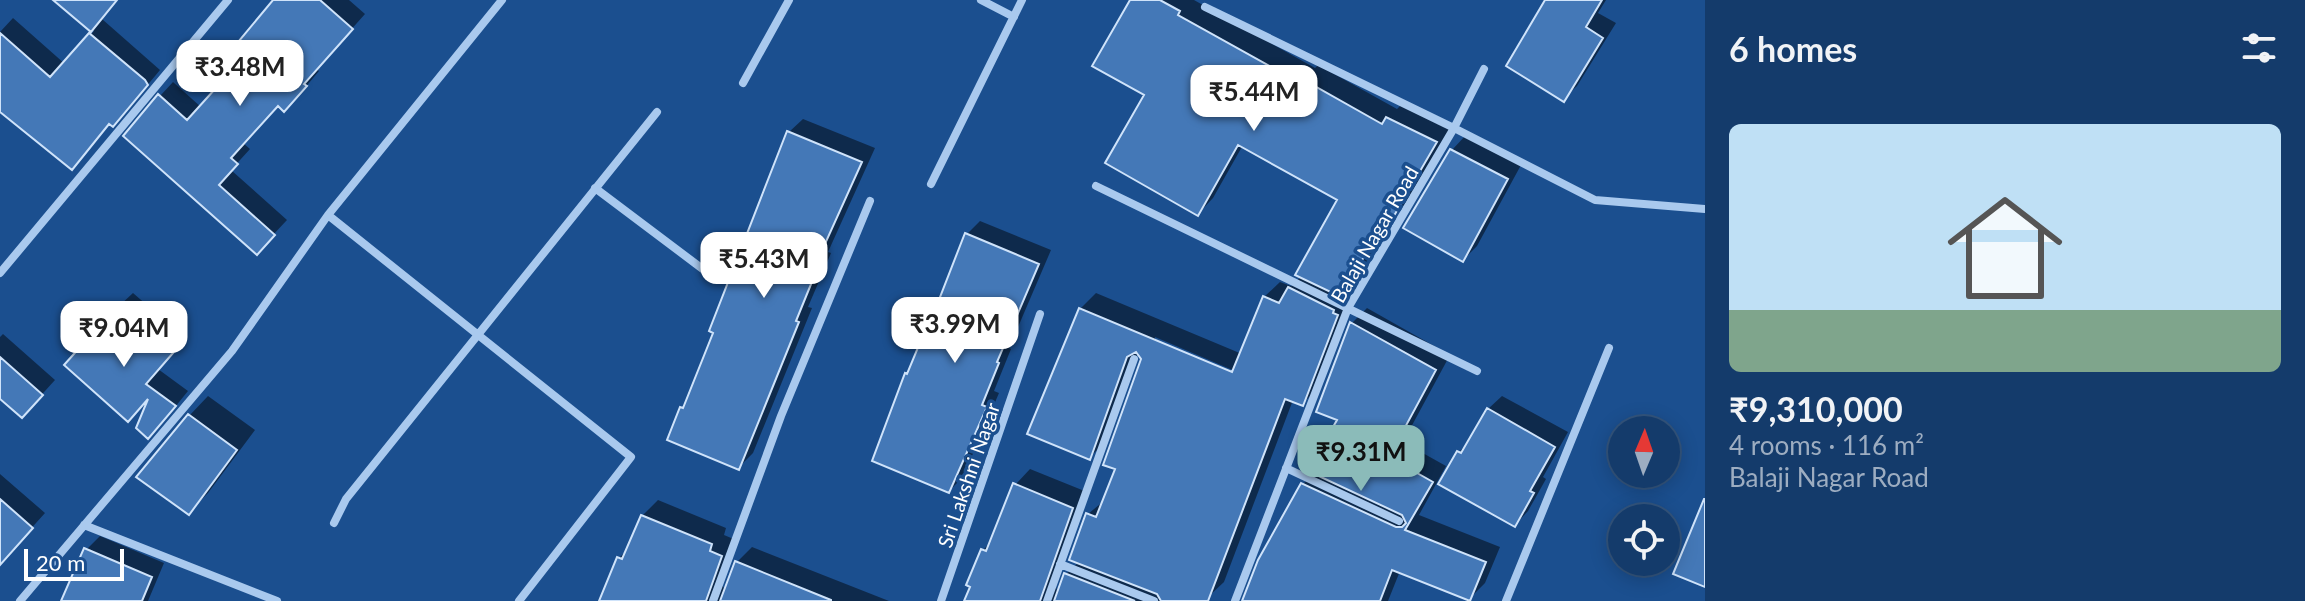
<!DOCTYPE html>
<html lang="en">
<head>
<meta charset="utf-8">
<style>
  body { margin:0; font-family:Lato,sans-serif; background:#1d4271; color:#f1f3f6; height:100vh; display:flex; flex-direction:column; font-size:30px; white-space:nowrap }
  * { box-sizing:border-box; margin:0 }
  p { font-size:26px; color:#9dadc1 }
  .icon { flex:none; width:44px; height:44px; fill:none; stroke:currentColor; stroke-width:2; stroke-linecap:round; stroke-linejoin:round }
  .map { position:relative; flex:1; overflow:hidden }
  .sheet { display:flex; flex-direction:column; background:#143b6b; width:600px }
  .sheet>* { flex:none }
  .needle { width:52px; rotate:2deg }
  .fabs { position:absolute; left:1608px; top:416px; display:grid; gap:16px }
  .fabs a { display:grid; place-items:center; width:72px; height:72px; border-radius:50%; background:#143b6b; box-shadow:0 4px 20px #0003,0 0 0 2px #33557e; font-size:40px }
  .scale { position:absolute; left:24px; bottom:20px; width:100px; box-sizing:border-box; padding-left:8px; border:4px solid #fff; border-top:0; font-size:22px; line-height:28px; white-space:nowrap; color:#fff; -webkit-text-stroke:6px #1b4f8f; paint-order:stroke }
  .price { position:absolute; translate:-50% -68px; padding:0 18px; border-radius:16px; background:#fff; color:#222; font-size:26px; line-height:52px; filter:drop-shadow(0 2px 4px #0008) }
  .price::after { content:''; position:absolute; left:50%; top:48px; width:24px; height:18px; margin-left:-12px; background:inherit; clip-path:polygon(0 0,100% 0,50% 100%) }
  .price.active { background:#8bbbb9; color:#111 }
  ul { padding:0; list-style:none }
  li { display:grid; align-content:center; gap:16px; height:424px; padding:0 24px }
  li+li { border-top:2px solid #33557e }
  li span { display:grid; place-items:center; height:248px; border-radius:12px; color:#555 }
  li>.icon { margin-inline-start:auto }
  span .icon { width:144px; height:144px; fill:#fffc; stroke-width:1 }
  li b { font-size:34px }
  h2 { display:flex; justify-content:space-between; align-items:center; height:96px; padding:0 24px; font-size:34px }
  main { display:flex; flex:1; min-height:0 }
  .map>svg:first-child { display:block }
  .shadow { fill:#0007; fill-rule:evenodd }
  .building { fill:#4478b7; stroke:#cfe3fa; stroke-width:2 }
  .lines { fill:none; stroke-linecap:round; stroke-linejoin:round }
  .minor { stroke:#a9c9ee; stroke-width:8 }
  .labels { text-anchor:middle; dominant-baseline:central; stroke-width:7; stroke-linejoin:round; paint-order:stroke }
  .street-label { font-size:20px; fill:#fff; stroke:#1b4f8f }
</style>
</head>
<body>
<main>
<div class="map">
<svg width="1705" height="601" viewBox="0 0 1705 601">
  <rect width="100%" height="100%" fill="#1b4f8f"/>
  <path class="shadow" d="M56,0H117L102,19L160,70L126,111L110,122L72,167L0,110V32L13,18L65,64L94,31Z
    M277,0H349L365,14L316,69L319,71L298,96L278,104L243,143L250,149L231,170L287,220L257,252L160,96L173,82L201,107L237,67Z
    M1132,0H1194L1315,68L1318,65L1397,109L1403,103L1451,127L1406,203L1391,219L1356,280L1344,292L1352,300L1317,389L1302,404L1293,400L1224,582L1208,597L1181,601H966L983,550L992,541L1015,485L1030,469L1087,492L1055,582L1058,596L1066,574L1079,562L1088,514L1105,500L1117,468L1143,362L1138,352L1105,442L1090,457L1080,309L1096,293L1242,354L1264,297L1280,282L1291,286L1302,276L1340,199L1243,145L1213,198L1198,214L1147,94ZM1155,337L1242,374L1241,378L1155,342Z
    M1549,0H1606L1598,13L1616,23L1577,86L1563,99Z
    M803,119L875,148L828,252L831,253L808,307L812,308L753,453L739,467L682,408L688,402L789,132Z
    M1465,136L1521,165L1477,246L1463,260L1452,150Z
    M980,221L1051,250L1009,348L1011,349L994,391L999,393L963,477L949,491L907,374L912,369L967,234Z
    M133,293L185,338L158,369L188,391L162,423L152,394L128,419L119,306Z
    M1367,308L1450,355L1403,442L1446,466L1419,515L1500,547L1485,583L1470,598L1400,571L1388,601H1241L1247,595L1303,484L1315,472L1339,419L1352,323Z
    M3,334L55,380L35,402L0,397V337Z
    M208,396L255,430L208,493L189,512V416Z
    M1502,396L1568,432L1543,477L1546,479L1528,511L1515,525L1459,452L1472,439L1488,409Z
    M0,474L45,513L0,563Z
    M658,500L726,528L724,535L736,540L721,582L726,593L737,562L752,547L889,601H609L619,558L629,548L642,516Z
    M100,536L164,563L148,601H64L86,550Z"/>
  <path class="building" d="M53,0H117L91,32Z
    M273,0H320L353,29L304,84L307,86L284,112L278,106L231,158L238,164L219,185L275,235L257,255L123,136L158,94L187,120L234,68L224,59Z
    M1130,0H1160L1180,11L1178,15L1300,83L1302,79L1382,124L1386,117L1437,142L1391,221L1385,220L1341,297L1295,275L1337,200L1238,145L1198,216L1105,163L1144,95L1092,66Z
    M1545,0H1602L1586,27L1603,38L1564,102L1506,66Z
    M0,33L50,77L89,33L145,80L148,85L113,127L109,124L72,170L0,112Z
    M787,131L862,162L815,266L818,267L796,321L799,322L739,470L667,440L680,407L683,408L713,333L709,331Z
    M1450,149L1508,179L1463,262L1403,228Z
    M965,233L1039,264L997,362L999,363L982,405L987,407L949,493L872,461L905,373L907,374L924,333H926Z
    M1288,287L1334,310L1333,313L1338,315L1303,406L1285,399L1208,601H1161L1157,594L1069,560L1086,513L1096,517L1115,469L1103,465L1141,359L1136,352L1127,357L1090,460L1027,434L1079,308L1232,372L1263,296L1279,303Z
    M118,305L173,353L146,384L176,406L148,439L136,428L148,399L128,422L64,365Z
    M1350,322L1436,370L1389,457L1433,482L1405,530L1486,562L1470,601L1392,570L1380,601H1242L1258,560L1301,483L1396,527H1402L1406,523L1402,515L1308,471L1337,420L1316,412Z
    M0,357L43,395L22,418L0,399Z
    M1487,408L1555,447L1530,491L1534,493L1515,527L1438,484L1457,451L1461,453Z
    M188,414L237,450L189,515L136,477Z
    M1013,483L1073,508L1040,601H964L970,587L966,585L981,549L986,551Z
    M0,499L33,528L0,565Z
    M1704,499H1705V587L1673,574Z
    M641,515L712,544L710,551L722,556L706,601H599L617,557L622,559Z
    M84,548L152,577L142,601H61Z
    M735,561L831,600V601H720Z
    M1064,573L1135,601H1054Z"/>
  <g class="lines">
    <path class="minor" d="M981,0L1014,17
      M1205,7L1454,128L1595,200L1705,209
      M743,83L789,0
      M931,184L1022,0
      M1096,186L1477,371
      M595,188L704,270
      M328,215L631,457L519,601
      M0,273L228,0
      M1286,468L1399,521
      M334,523L346,499L657,112
      M84,525L277,601
      M1060,564L1154,601
      M20,601L232,351L328,215L502,0
      M713,601L781,416L870,201
      M941,601L1040,314
      M1047,601L1134,359
      M1235,601L1348,308L1454,128L1484,69
      M1506,601L1609,348"/>
  </g>
  <g class="labels">
    <g class="street-label">
      <text transform="translate(1374 234) rotate(-60)">Balaji Nagar Road</text>
      <text transform="translate(968 475) rotate(-71)">Sri Lakshni Nagar</text>
    </g>
  </g>
</svg>
<div class="fabs">
<a><svg class="needle" viewBox="-14 -14 28 28"><path d="M0-13l5 13h-10z" fill="#e53935"/><path d="M0 13l5-13h-10z" fill="#9dadc1"/></svg></a>
<a><svg class="icon" aria-label="locate" viewBox="0 0 24 24"><circle cx="12" cy="12" r="6"/><path d="M12 2v4M12 18v4M2 12h4M18 12h4"/></svg></a>
</div>
<div class="scale">20 m</div>
<b class="price" style="left:240px;top:108px">₹3.48M</b>
<b class="price" style="left:1254px;top:133px">₹5.44M</b>
<b class="price" style="left:764px;top:300px">₹5.43M</b>
<b class="price" style="left:955px;top:365px">₹3.99M</b>
<b class="price" style="left:124px;top:369px">₹9.04M</b>
<b class="price active" style="left:1361px;top:493px">₹9.31M</b>
</div>
<section class="sheet">
<h2>6 homes<svg class="icon" aria-label="filters" viewBox="0 0 24 24"><path d="M4 7h16M4 17h16"/><circle cx="9" cy="7" r="2"/><circle cx="15" cy="17" r="2"/></svg></h2>
<ul>
<li><span style="background:linear-gradient(#bfe0f5 75%,#7fa58c 0)"><svg class="icon" aria-label="home" viewBox="0 0 24 24"><path d="M3 11l9-7 9 7M6 9v11h12V9"/></svg></span><div><b>₹9,310,000</b><p>4 rooms · 116 m²</p><p>Balaji Nagar Road</p></div></li>
</ul>
</section>
</main>
</body>
</html>
